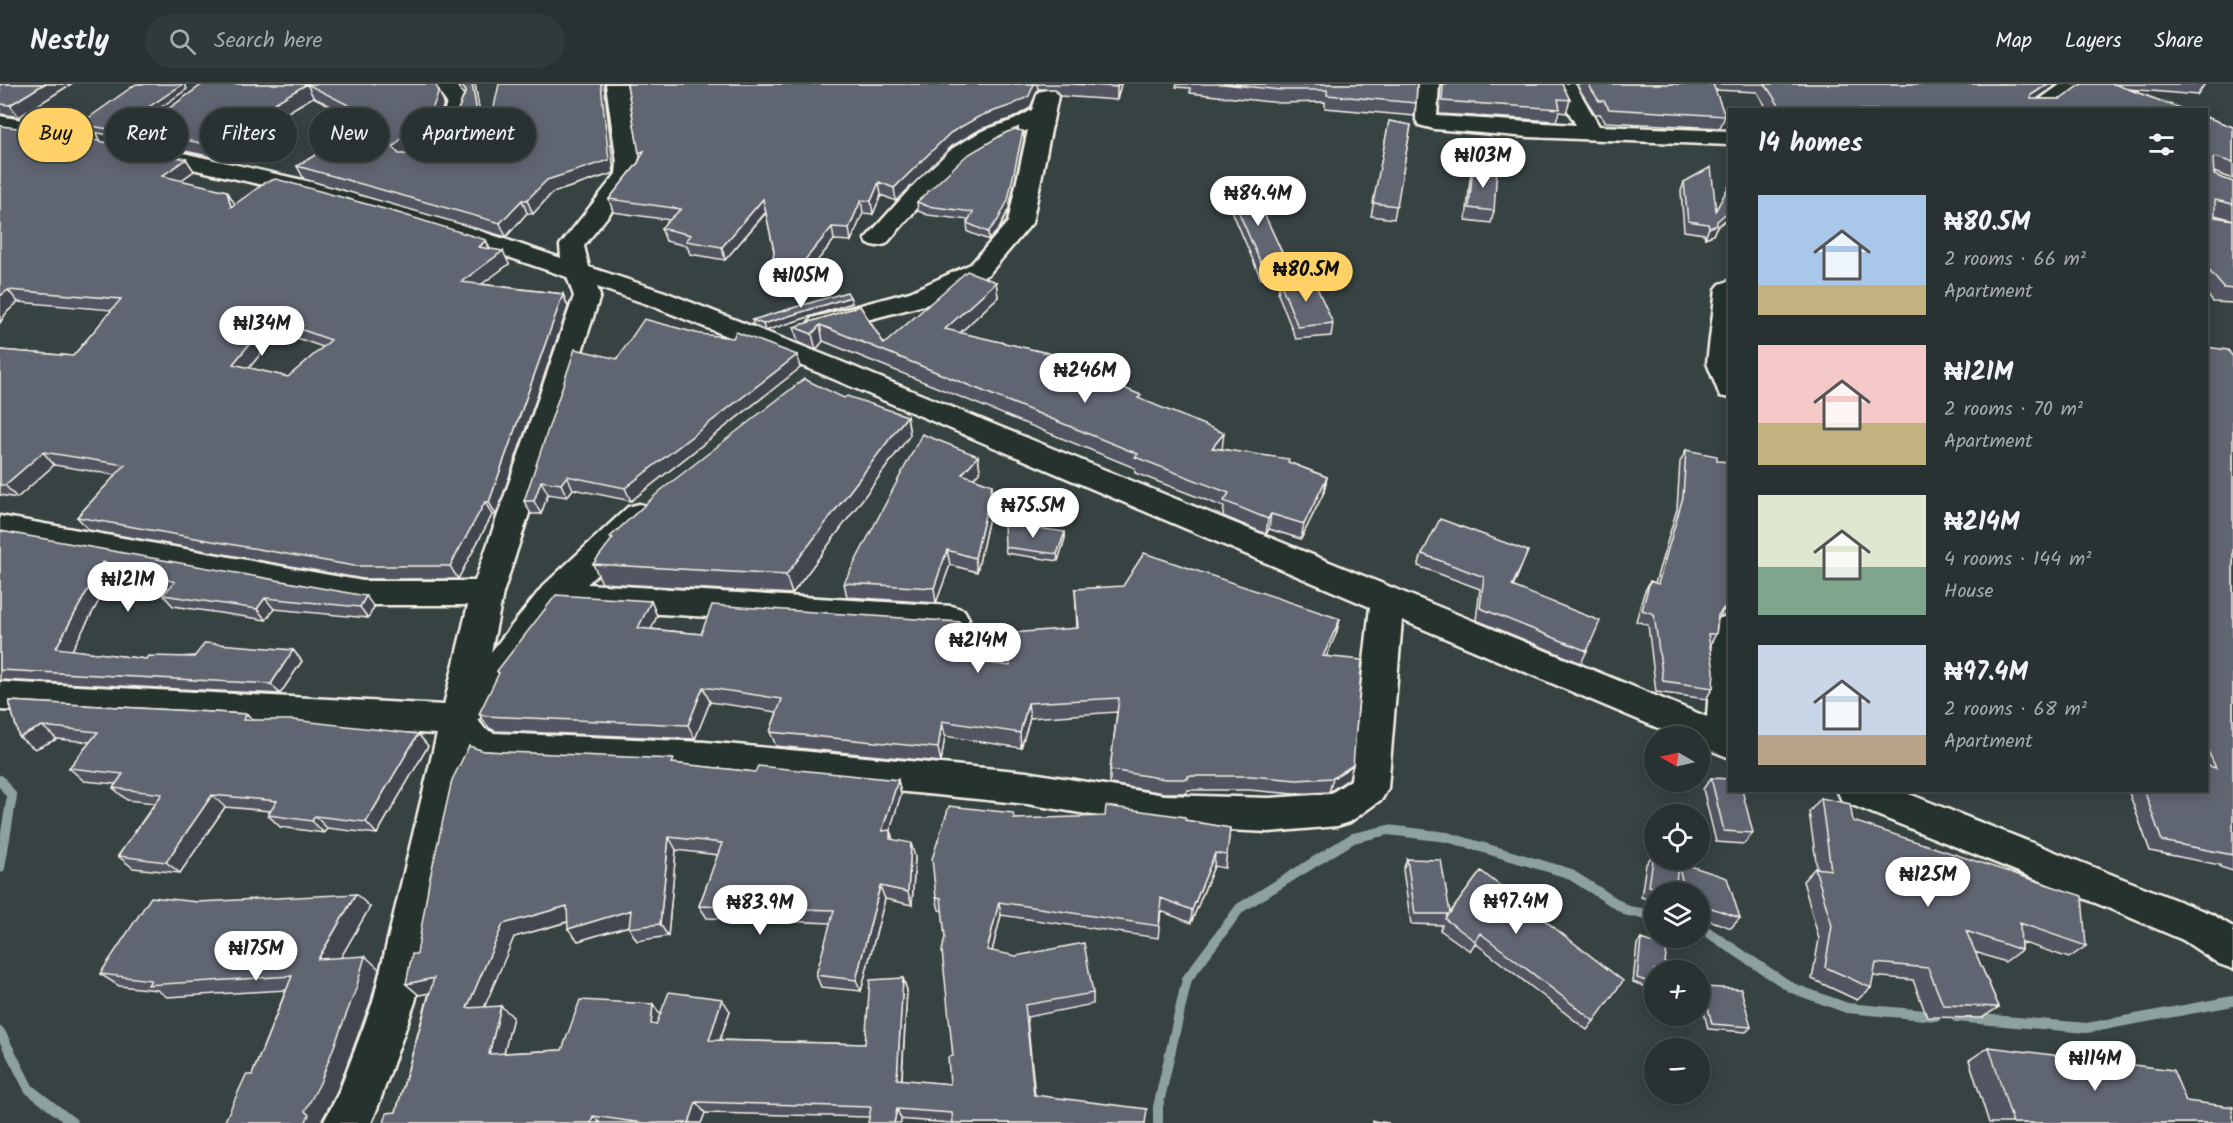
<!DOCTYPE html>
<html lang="en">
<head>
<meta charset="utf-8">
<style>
  body { margin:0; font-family:Kalam,sans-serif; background:#313a3a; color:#f1f3f6; height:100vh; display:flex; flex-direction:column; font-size:22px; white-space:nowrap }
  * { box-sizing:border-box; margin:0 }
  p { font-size:20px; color:#a5aaac }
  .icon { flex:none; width:33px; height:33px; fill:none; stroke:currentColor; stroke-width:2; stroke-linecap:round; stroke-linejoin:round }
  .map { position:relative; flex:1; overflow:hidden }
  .sheet { position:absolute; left:1728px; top:24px; width:480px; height:684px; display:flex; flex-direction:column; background:#293232; border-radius:0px; box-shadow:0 3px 15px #0003,0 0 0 2px #454d4d }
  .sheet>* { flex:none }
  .banner { position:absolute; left:18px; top:24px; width:570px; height:54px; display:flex; gap:12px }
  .needle { width:39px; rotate:279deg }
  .controls { position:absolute; left:1644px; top:642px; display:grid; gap:12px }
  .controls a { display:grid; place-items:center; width:66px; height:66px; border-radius:50%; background:#293232; box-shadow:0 3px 15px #0003,0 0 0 2px #454d4d; font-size:30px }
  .price { position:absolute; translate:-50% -51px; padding:0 14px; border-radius:21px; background:#fff; color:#222; font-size:20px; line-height:39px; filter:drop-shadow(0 2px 3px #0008) }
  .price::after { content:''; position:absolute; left:50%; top:36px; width:18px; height:14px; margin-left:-9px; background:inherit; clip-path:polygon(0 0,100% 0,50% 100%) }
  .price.on { background:#ffd166; color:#111 }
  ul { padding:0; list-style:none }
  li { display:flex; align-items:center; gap:18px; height:150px; padding:0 30px }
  li span { display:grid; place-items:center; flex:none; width:168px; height:120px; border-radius:0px; color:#555 }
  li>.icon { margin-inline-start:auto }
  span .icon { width:72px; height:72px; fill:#fffc; stroke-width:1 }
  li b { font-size:26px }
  h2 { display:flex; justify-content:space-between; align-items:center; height:72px; padding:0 30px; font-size:26px }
  .chip { padding:0 21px; border-radius:27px; background:#293232; box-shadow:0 3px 15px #0003,0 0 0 2px #454d4d; font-size:21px; line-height:54px }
  .chip.on { background:#ffd166; color:#111 }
  header { display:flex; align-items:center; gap:36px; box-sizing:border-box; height:84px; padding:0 30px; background:#293232; border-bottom:2px solid #454d4d }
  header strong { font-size:28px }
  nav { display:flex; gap:33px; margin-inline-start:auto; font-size:21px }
  .search { width:420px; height:54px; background:#313a3a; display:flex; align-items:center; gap:15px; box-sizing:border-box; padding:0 21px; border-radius:33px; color:#a5aaac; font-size:22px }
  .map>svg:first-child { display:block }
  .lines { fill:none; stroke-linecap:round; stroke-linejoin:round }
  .stream { stroke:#8da19f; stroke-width:10 }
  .minor-casing { stroke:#f4f1e8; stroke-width:5 }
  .minor { fill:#26332d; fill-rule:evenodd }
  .wall { fill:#535762; stroke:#f4f1e8; stroke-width:1.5; fill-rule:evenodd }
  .shaded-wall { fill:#434750; stroke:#f4f1e8; stroke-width:1.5 }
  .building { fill:#606572; stroke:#f4f1e8; stroke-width:1.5; fill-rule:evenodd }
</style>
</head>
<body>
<header>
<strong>Nestly</strong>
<div class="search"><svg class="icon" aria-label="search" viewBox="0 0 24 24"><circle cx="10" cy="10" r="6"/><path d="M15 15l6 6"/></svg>Search here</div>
<nav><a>Map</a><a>Layers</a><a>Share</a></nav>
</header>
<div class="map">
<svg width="2233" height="1039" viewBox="0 0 2233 1039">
  <rect width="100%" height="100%" fill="#374242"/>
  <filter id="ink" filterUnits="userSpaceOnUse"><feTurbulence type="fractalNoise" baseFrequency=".0167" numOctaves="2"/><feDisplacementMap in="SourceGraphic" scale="12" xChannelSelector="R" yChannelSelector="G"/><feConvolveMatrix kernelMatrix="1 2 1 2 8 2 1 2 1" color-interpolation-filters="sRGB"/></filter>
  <g filter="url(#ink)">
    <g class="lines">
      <path class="stream" d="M0,696L12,712L0,784
        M1700,843L1792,904L1847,924L1936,932
        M1956,933L2087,944L2233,917
        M0,948L29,1005L73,1039
        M1158,1039V1023L1187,895L1240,824L1353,754L1388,746L1447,753L1568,789L1628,827L1654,831"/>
      <g class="minor-casing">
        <path id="minor" d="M433,0H455L469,19C462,40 439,78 414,72L411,67L441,37L447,19Z
          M606,0H628L641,79L640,91L584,162L589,183L665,208L837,276L1707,633L1713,544L1718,535L1730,531V674L1700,662V652H1677L1402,536L1388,704L1382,715L1350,738L1337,742L1269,748L1164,743L1027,720L705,688L494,679L469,670L415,918L377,1025L371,1039H323L338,1011L373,918L437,650L0,626V598L444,621L468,521H363L0,454V432L363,497H475L574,212L567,193L417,142L303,110L135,72L132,67L135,62L143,60L316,99L435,132L561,174L560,161L616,90L617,79ZM597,203L647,220L817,288L1370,523L1351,696L1330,710L1269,714L1164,711L1027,688L705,658L494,649L485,645L478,636L563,524L952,548L964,544L969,535L964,526L952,522L587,500L650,439L654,431L650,423L639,420L628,423L543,502L491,568L503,509L600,212Z
          M1417,0H1439L1437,32L1576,41L1553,0H1575L1599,42L1730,47V61L1529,53L1434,45L1419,41L1416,36Z
          M2061,0H2087L2052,26H2025Z
          M1047,6L1055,7L1058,12L1032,139L989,190L928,220L821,248L812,246L808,240L812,234L910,208L971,180L1008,138L1028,46C960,70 932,108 886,160L877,162L868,160L865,155L918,96L953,64L982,47L1014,36L1032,26L1038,8Z
          M0,32L87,48L95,50L98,55L95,60L87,62L0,46Z
          M1729,197H1730V314L1720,312L1707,279L1716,205L1720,200Z
          M1837,706H1899L2211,830L2233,843V885L2219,880L2183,856L2108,824L1842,717Z"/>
      </g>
      <use href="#minor" class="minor"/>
    </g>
    <path class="wall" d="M0,0H71L19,33L0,30Z
      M203,0H435L444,19L439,36L405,70H415L455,33L464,11L457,0H475L485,61L604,0L614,89L552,109L533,130L527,129L506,153L304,95L297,82L324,66L318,56L357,35L313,13L246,53L242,52L213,73L147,59L139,46Z
      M627,0H1121L1117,16L1060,12L1055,5H1038L1030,24L1013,34L981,45L952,62L896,117L881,111L873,130L863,129L851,157L834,156L797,202L775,198L772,185L774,167L766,129L725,176L690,170L687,162L666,157L661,144L670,136L613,128L609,115L638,79L640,73Z
      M1177,0H1417L1416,19L1414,32L1325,24V18L1280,19L1190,9V4L1176,3Z
      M1441,0H1562L1570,16L1566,29L1559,28L1556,37L1439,30Z
      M1576,0H2058L2037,15H2061L2082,0H2205L2197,11L2128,5L2185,26H1768L1757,8L1715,6L1725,32L1720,44L1605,38L1600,30H1595Z
      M187,5L118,53L84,46L80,40Z
      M2206,33L2233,43V95L2214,88V91L2233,98V136L2215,131V133L2233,136V219L2213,218L2206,209Z
      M1389,37L1411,41L1394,135L1371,132Z
      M0,42L186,75L194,87L181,96L235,120L486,156L490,165L509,180L481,200L563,210L568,223L496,431H492L458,495H363L89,446L77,433L116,391L54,381L17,414L0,411V266L73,272L112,226L18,218L7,228ZM291,252L323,263L288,293L249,284L274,253Z
      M1018,44V46L1024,55L1009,124L999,145L989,156L968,148L967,139L969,136L928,131L918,127L917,118Z
      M1473,82L1494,127L1491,139L1466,136L1470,95Z
      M1684,98L1716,126L1730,100V132L1716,144L1713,151L1705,154L1704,150L1684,147L1681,107Z
      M1230,108L1287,179L1286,192L1261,195L1229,120Z
      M996,198L998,213L960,249L1052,270V274L1141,316L1222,365L1288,378L1327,393L1324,408L1301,455L1269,445L1266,450L1223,432L1224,423L1135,389V384L823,257L816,266L798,258L794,243L860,222L884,260Z
      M1280,198L1333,239L1331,252L1296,255L1278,210Z
      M850,213L852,219L765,247L754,242L752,236Z
      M2206,263L2233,273V787L2220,783V781L2150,767L2128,706H2206Z
      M617,275L800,284L631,417L573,405L567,413L548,410L541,430H531L524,417Z
      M844,314L907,332L910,351L792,510L602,499L593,480L612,456L610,453Z
      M1686,366L1727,520L1718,535L1716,550L1710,561L1713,604L1706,615L1656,608L1648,541L1636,537L1644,509L1650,497L1655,499L1677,425L1680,378Z
      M978,372L980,387L973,394L992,401L993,415L977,488L950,481L936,519L847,513L844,499Z
      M0,447L374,523L368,534L274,525L266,536L173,522L163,511L169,504L129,490L125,493L114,489L72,566L146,575L293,566L302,577L280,610L0,596Z
      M1065,448V454L1058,477L1006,469L1005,463Z
      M1528,467L1513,503L1587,567L1581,579L1476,536L1480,505L1418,482L1422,470Z
      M1075,505L1340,535L1336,550L1326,572L1353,681L1349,695L1329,708L1294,710L1249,706H1187V709H1164L1110,700V686L1117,628L1030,634L1021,664L945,652L941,678L776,662L770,648L777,628L710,618L695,655L495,647L489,644L479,630L499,590L497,587L651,517L657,532L651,545L701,550L962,553L957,575L1010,582L1077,544Z
      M9,617L247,630L252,636L418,650L428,662L377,750L327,744L324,749L280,743L268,731L270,727L225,723L180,789L133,784L118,772L155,719L127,716L113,704L116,700L84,697L69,684L90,658L57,655L35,665L19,653Z
      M484,667L676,680L755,688L898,696L901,710L890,746L893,756L915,773L912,821L885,815L861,907L821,903L816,891L831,839L707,834L699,822L718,771L676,766L668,852L637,857L629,844V842L578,857L568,838L514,853L484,923L513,933L504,969L562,966L660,930L730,927L720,956L865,960L903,894L907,906L902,996L950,1000L953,972L945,853L943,827L939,826L936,813L1014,735L1185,736L1230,744L1225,784L1214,782L1191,839L1161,827L1158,854L1001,831L992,867L1093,909V920L1027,933L1035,1011L1146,1039H951L869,1033L705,1029L701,1039H384L396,1028L429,909L419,911L406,900L417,870Z
      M1711,694L1753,749L1744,760L1716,758L1703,705Z
      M1821,714L1853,737L2086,862L2069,874L2021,858V866L2005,878L1975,868L1999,923L1982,934L1927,933L1913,896L1873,892L1871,904L1857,916L1812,895L1819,855L1803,797L1815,784H1817L1809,728Z
      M1654,769L1672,776L1740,834L1731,844L1700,833V808H1654V818L1641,813L1646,780Z
      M1407,775L1450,829L1481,787L1594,937L1587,946L1475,859L1470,867L1440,846L1442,841L1411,840L1403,786Z
      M198,818L370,823L340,874L379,885L371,917L336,1010L321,1038L252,991L286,906L167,913L157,906L119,902L100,890Z
      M1641,855L1654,886V906L1633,898L1637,860Z
      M1703,903L1751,943L1746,948L1708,945L1700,911V907Z
      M1989,963L2186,1017L2233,1039H1989L1969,976Z"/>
    <path class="shaded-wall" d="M44,0H71L19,33L10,21Z
      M183,0H184L187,5L118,53L114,46Z
      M307,0L313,13L246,53L238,40Z
      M472,0H475L489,82L484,69Z
      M601,0H604L614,89L552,109L533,130L527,116Z
      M1034,0H1037L1038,5L1030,24L1013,34L981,45L952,62L896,117L894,104L950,49Z
      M1118,0H1121L1117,16V3Z
      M2048,0H2058L2024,24L2031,11Z
      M439,7L444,19L439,36L400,76L393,63Z
      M235,39L242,52L213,73L205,60Z
      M1023,47L1024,55L1009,124L999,145L989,156L988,148Z
      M186,75L194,87L170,104L162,92Z
      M879,98L881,111L873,130L871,117Z
      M227,107L235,120L231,123Z
      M763,115L766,128L725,176L722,163Z
      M522,116L527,129L506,153L500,139Z
      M861,116L863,129L851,157L849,144Z
      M1730,126V132L1716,144L1713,151L1705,154L1709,144Z
      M832,143L834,156L797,202L794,189Z
      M486,156L491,169L479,163Z
      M503,167L509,180L467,211L461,198Z
      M996,198L998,213L947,261L945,245Z
      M8,206L18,218L7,228L0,239V212Z
      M563,210L568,223L496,431L489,418Z
      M850,213L852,219L765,247L763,240Z
      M266,240L274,253L242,293L233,280Z
      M820,241L823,257L816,266L812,250Z
      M797,271L800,284L631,417L625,404Z
      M907,332L910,351L792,510L786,491Z
      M1224,349L1222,365L1212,364Z
      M43,368L54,381L17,414L5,401Z
      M978,372L980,387L964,405L962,390Z
      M567,392L573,405L567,413L561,400Z
      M1327,393L1324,408L1301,455L1304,440Z
      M541,397L548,410L541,430L534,417Z
      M992,401L993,415L977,488L975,474Z
      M485,418L492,431L458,495L450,482Z
      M1271,430L1269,445L1266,450L1268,435Z
      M1065,448V454L1058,477L1057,470Z
      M947,466L950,481L936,519L934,504Z
      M103,478L114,489L67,575L56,564Z
      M118,479L129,490L125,493L115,482Z
      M366,512L374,523L368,534L360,523Z
      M265,514L274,525L266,536L257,525Z
      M651,517L657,532L645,559L638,544Z
      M1727,520L1720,532L1711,543L1718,531Z
      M1340,535L1336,550L1320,587L1323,572Z
      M960,538L962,553L954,589L952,574Z
      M293,566L302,577L280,610L271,600Z
      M703,603L710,618L695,655L688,641Z
      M1028,619L1030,634L1021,664L1020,649Z
      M247,630L259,642L243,636Z
      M942,637L945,652L941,678L938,664Z
      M42,642L57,655L35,665L19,653Z
      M418,650L428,662L377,750L366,738Z
      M1353,681L1349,695L1329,708L1333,694Z
      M898,696L901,710L886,760L882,747Z
      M212,711L225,723L180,789L166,778Z
      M315,732L327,744L324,749L312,737Z
      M890,746L894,760L890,755Z
      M669,753L676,766L668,852L660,840Z
      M911,759L915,773L912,821L908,808Z
      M1215,769L1214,782L1191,839L1192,826Z
      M880,802L885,815L861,907L856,896Z
      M356,810L370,823L333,887L318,875Z
      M999,818L1001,831L989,879L987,866Z
      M567,822L577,835L514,853L479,936L467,924L503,840Z
      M631,826L639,839L578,857L568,845Z
      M365,872L379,885L371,917L336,1010L321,1038L322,1039H305V1027Z
      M434,894L446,906L419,911L406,900Z
      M903,894L907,906L901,1006L897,995Z
      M722,915L730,927L716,967L709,956Z
      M653,920L661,932L660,951L651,940Z
      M501,922L513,933L501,981L489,970Z
      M696,1018L705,1029L701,1039H689Z
      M897,1025L901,1035V1039H894Z
      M593,1032L600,1039H591Z"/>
    <path class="building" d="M0,0H44L10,21L0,20Z
      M136,0H183L114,46L80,40Z
      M203,0H435L439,7L433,23L393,63L399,70H415L455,33L466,7L460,0H472L484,69L499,0H601L609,76L547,96L527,116H522L500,139L297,82L332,61L318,56L366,30L307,0L238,40L235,39L205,60L139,46Z
      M627,0H1034L1029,12L1012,21L980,32L950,49L894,104L879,98L871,117L861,116L849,144L832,143L794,189L772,185L774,167L763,115L722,163L686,157L691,151L661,144L681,125L609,115L638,79L644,67L639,69Z
      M1072,0H1118L1117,3Z
      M1223,0H1417L1416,19L1327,11V6H1281Z
      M1443,0H1562L1570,16L1558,15L1560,25L1442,17Z
      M1588,0H1713L1725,32L1609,25L1604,17H1599Z
      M1765,0H2048L2031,11V15H2061L2082,0H2114L2185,26H1782Z
      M2206,33L2233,43V79L2216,73L2213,75L2214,91L2233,98V120L2215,116V133L2233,136V205L2224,204L2206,183Z
      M1389,37L1411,41L1397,122L1373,119Z
      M0,42L55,48L186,75L162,92L227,107L231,123L266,98L276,95L395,128L486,156L479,163L503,167L461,198L563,210L489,418H485L450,482H354L77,433L125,381L43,368L5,401H0V266L73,272L121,215L8,206L0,212ZM283,239L331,256L288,293L233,280L266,240Z
      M1018,44L1017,46L1023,47L1008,116L998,136L988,148L967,139L973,128L927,122L917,118L966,72L1005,49Z
      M1473,82L1497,85L1494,127L1469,124Z
      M1711,83L1716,126L1730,100V126L1717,137V141L1709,144L1708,140L1688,137L1684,98Z
      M1250,99L1287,179L1262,182L1230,108Z
      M967,187L996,198L945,245L1052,270L1049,273L1141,311L1138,314L1224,349L1212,364L1289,375L1288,378L1327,393L1304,440L1271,430L1268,435L1224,417L1229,409L1135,373L1138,370L820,241L812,250L794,243L860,222L884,260Z
      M1313,195L1333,239L1298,243L1280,198Z
      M847,208L850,213L763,240L752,236Z
      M644,235L700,250L733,254L736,248L797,271L625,404L567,392L561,400L541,397L534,417H524L575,265L617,275Z
      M2206,263L2228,266L2233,273V771L2162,757L2144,706H2206V681L2216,684L2206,663Z
      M804,295L844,314L847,312L907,332L786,491L593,480L613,454L610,453L660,407Z
      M922,350L978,372L962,390L992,401L975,474L947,466L934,504L844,499Z
      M1686,366L1717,372V377L1730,378V511L1727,520L1718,531L1716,550H1708L1714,586L1713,604L1663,597L1654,530L1642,526L1650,497L1658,500L1683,413Z
      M1440,435L1528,467L1512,502L1600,537L1587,567L1480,524L1484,493L1422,470Z
      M1004,439L1065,448L1057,470L1005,463Z
      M0,447L366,512L360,523L265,514L257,525L163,511L175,498L118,479L115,482L103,478L56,564L146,575L148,572L194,573L205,559L293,566L271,600L0,586Z
      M1144,469L1340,535L1323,572L1362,576L1353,681L1333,694L1297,696L1251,692H1188V695H1165L1110,686L1119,614L1028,619L1020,649L942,637L938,664L770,648L782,615L703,603L688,641L485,632L479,630L499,589L497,587L556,511L651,517L638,544L701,550L712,521L960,538L952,574L1010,582L1008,549L1078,544L1075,505L1123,502Z
      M9,617L247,630L243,636H293L418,650L366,738L315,732L312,737L268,731L277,717L212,711L166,778L118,772L162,710L113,704L123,690L69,684L98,648L42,642L19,653Z
      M469,662L484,667L674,675L672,679L755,688L758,682L898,696L882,747L890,746V755L911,759L908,808L880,802L856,896L816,891L834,826L699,822L722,759L669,753L660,840L629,844L631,826L568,845L567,822L503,840L467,924L501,922L489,970L562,966L580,916L653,920L651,940L656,941L669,908L722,915L709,956L865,960L870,896L903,894L897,995L950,1000L948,973L953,972L942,867L945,853L941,814L936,813L932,775L949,722L1013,729L1014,735L1105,732L1106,722L1185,733V736L1230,744L1227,771L1215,769L1192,826L1161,814L1159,842L999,818L987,866L1016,872L1084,859L1093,909L1025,921L1034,1011L1147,1025L1145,1039H953L952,1029L897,1025L894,1039H868L871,1023L696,1018L689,1039H643L593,1032L591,1039H384L387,1029L396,1028L434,894L406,900L412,870H417L429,798L452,696Z
      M1711,694L1730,695V706H1742L1753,749L1724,747Z
      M1821,714L1850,720L1853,737L2082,812L2086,862L2020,839L2021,866L1966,847L1999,923L1943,921L1928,884L1876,879L1871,904L1825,883L1832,842L1815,784L1831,786Z
      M1654,769V776H1672L1727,794L1740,834L1700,820V808H1685L1678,780L1675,808H1666L1649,802Z
      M1407,775L1441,776L1450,829L1481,787L1623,897L1594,937L1480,849L1475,857L1445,835L1448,830H1415Z
      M356,810L318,875L365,872L356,905L320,999L305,1027L309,1031L305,1039H224L246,991H252L292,892L148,901L151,896L100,890L151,813L198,818Z
      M1641,855L1667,864L1664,886H1654V900L1637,894Z
      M1703,903L1741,905L1751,943L1712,940Z
      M1989,963L2173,986L2186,1017L2233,1023V1039H2013Z
      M1373,1037L1389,1039H1373Z"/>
  </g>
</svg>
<div class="controls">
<a><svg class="needle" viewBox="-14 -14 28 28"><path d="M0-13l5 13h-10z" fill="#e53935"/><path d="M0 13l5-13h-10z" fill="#a5aaac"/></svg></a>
<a><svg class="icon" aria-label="locate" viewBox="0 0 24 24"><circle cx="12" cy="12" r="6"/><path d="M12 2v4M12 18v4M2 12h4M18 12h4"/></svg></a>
<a><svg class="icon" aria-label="layers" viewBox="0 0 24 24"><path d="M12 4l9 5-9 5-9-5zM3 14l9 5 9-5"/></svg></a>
<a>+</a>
<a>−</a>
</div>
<b class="price" style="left:1483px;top:105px">₦103M</b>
<b class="price" style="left:1258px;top:143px">₦84.4M</b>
<b class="price on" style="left:1306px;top:219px">₦80.5M</b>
<b class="price" style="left:801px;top:225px">₦105M</b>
<b class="price" style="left:262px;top:273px">₦134M</b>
<b class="price" style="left:1085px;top:320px">₦246M</b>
<b class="price" style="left:1033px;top:455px">₦75.5M</b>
<b class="price" style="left:128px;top:529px">₦121M</b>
<b class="price" style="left:978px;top:590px">₦214M</b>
<b class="price" style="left:1928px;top:824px">₦125M</b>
<b class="price" style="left:1516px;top:851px">₦97.4M</b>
<b class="price" style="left:760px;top:852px">₦83.9M</b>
<b class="price" style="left:256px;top:898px">₦175M</b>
<b class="price" style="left:2095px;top:1008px">₦114M</b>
<div class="banner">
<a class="chip on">Buy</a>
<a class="chip">Rent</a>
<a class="chip">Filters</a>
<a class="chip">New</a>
<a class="chip">Apartment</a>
</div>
<section class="sheet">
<h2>14 homes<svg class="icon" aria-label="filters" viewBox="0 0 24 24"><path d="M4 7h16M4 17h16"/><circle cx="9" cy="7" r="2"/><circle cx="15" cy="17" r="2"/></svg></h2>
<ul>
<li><span style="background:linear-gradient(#a9c7e8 75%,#c2b280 0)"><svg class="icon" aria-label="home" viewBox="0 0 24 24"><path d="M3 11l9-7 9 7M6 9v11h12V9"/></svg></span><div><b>₦80.5M</b><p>2 rooms · 66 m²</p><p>Apartment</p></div></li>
<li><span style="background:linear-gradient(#f6c9c9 65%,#c2b280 0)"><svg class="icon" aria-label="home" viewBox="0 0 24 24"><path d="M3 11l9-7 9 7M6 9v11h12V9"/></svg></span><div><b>₦121M</b><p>2 rooms · 70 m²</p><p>Apartment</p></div></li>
<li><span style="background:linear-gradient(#dfe7d0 60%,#7fa58c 0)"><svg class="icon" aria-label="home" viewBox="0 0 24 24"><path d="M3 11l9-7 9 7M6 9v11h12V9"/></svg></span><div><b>₦214M</b><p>4 rooms · 144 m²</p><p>House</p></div></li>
<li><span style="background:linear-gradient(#c9d6e8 75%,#b9a48a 0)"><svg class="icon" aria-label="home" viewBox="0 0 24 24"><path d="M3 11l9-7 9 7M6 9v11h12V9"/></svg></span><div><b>₦97.4M</b><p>2 rooms · 68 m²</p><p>Apartment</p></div></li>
</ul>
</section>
</div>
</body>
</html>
